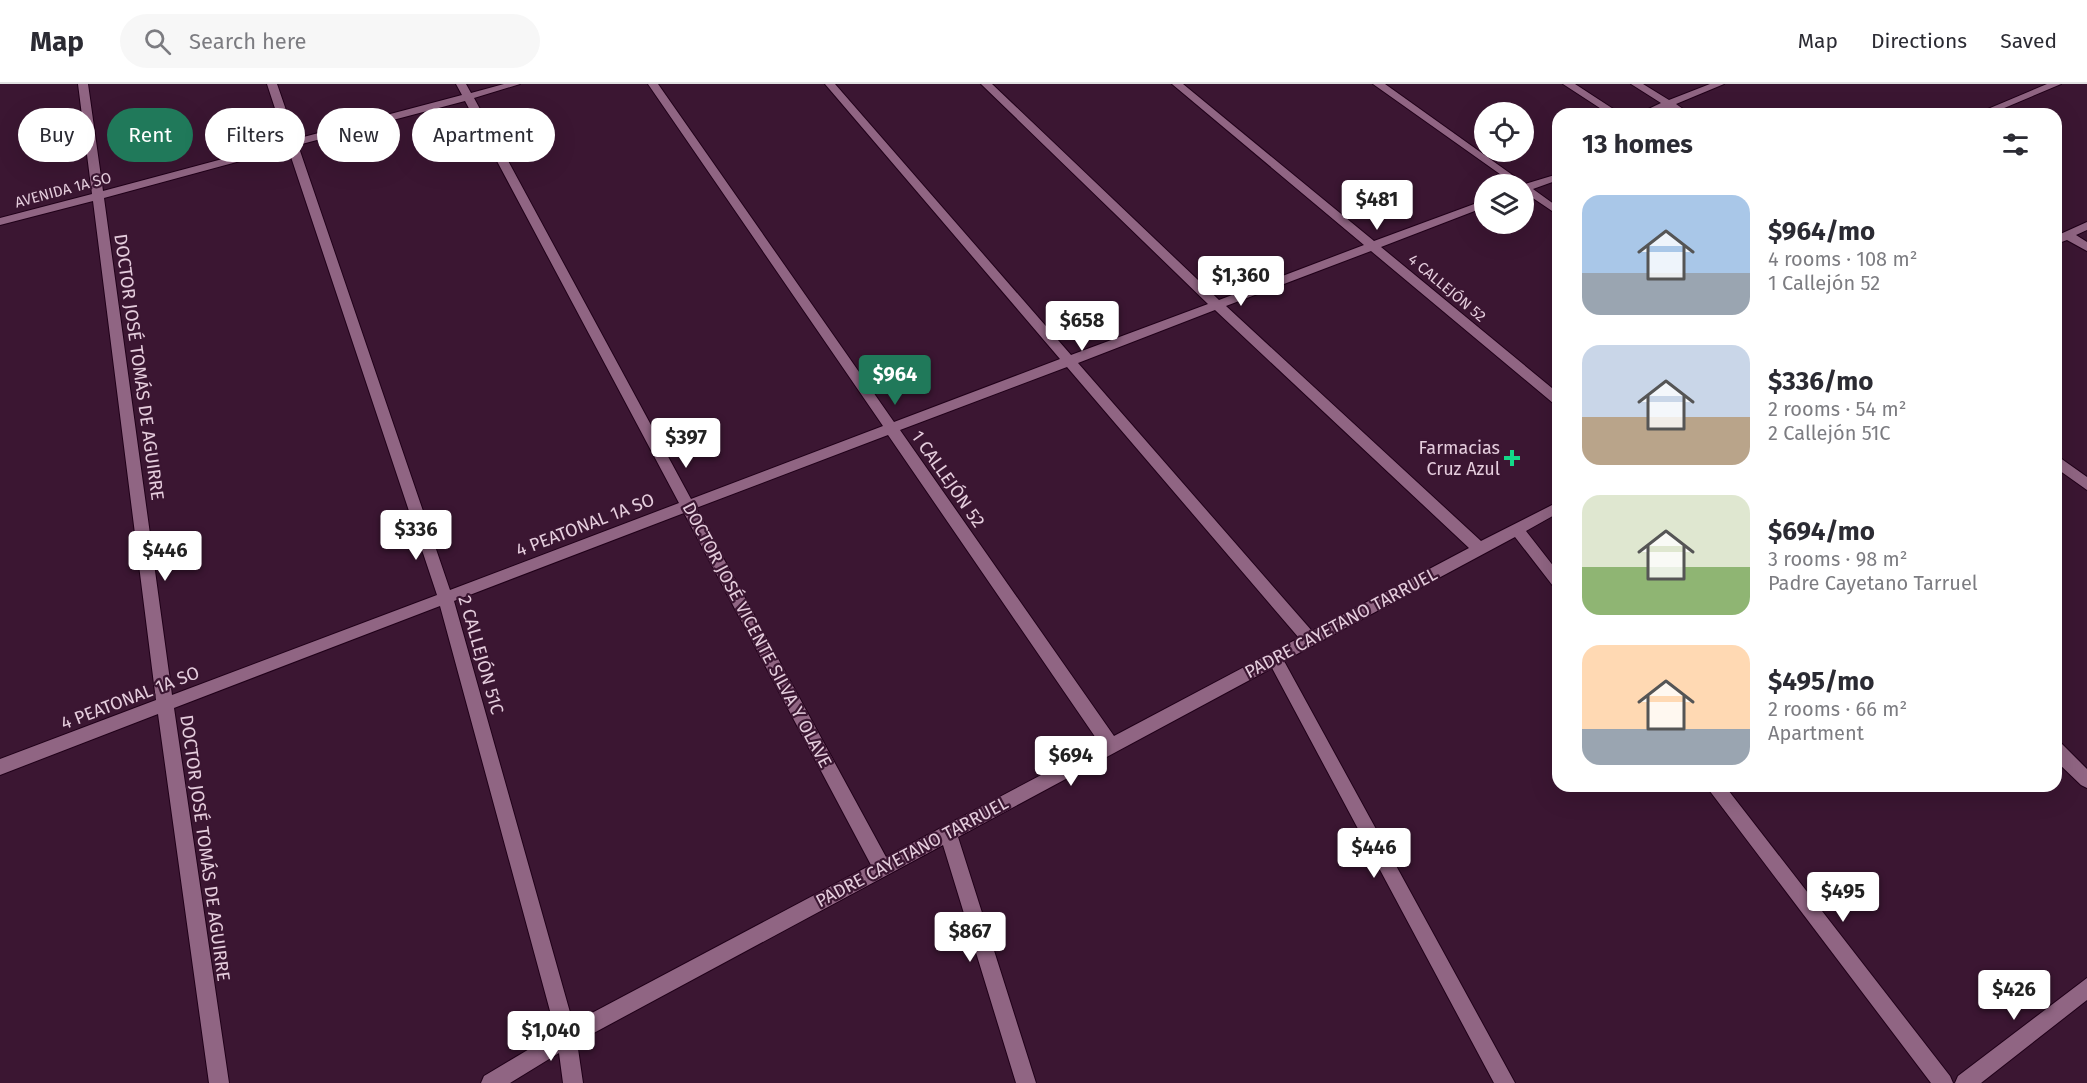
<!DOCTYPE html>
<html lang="en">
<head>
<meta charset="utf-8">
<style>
  body { margin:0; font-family:"Fira Sans",sans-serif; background:#f7f7f7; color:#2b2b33; height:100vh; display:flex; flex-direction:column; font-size:22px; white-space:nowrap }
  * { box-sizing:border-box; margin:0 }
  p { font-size:20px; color:#7c7c81 }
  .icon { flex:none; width:33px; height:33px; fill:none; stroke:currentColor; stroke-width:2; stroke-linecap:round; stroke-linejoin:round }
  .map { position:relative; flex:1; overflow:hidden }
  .drawer { position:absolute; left:1552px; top:24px; width:510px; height:684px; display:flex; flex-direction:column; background:#fff; border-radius:18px; box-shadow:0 6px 24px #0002 }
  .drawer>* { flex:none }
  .top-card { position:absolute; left:18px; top:24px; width:570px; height:54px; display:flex; gap:12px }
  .tools { position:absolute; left:1474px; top:18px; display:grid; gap:12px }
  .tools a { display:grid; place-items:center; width:60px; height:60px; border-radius:50%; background:#fff; box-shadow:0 6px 24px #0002; font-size:30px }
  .price { position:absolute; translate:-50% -51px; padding:0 14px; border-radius:6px; background:#fff; color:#222; font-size:20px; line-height:39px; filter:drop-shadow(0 2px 3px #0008) }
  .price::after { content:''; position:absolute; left:50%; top:36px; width:18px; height:14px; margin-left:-9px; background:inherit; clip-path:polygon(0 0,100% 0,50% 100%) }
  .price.current { background:#20795a; color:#fff }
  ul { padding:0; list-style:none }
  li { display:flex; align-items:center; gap:18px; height:150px; padding:0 30px }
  li span { display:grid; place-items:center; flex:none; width:168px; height:120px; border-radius:18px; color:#555 }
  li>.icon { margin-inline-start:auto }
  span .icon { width:72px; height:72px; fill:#fffc; stroke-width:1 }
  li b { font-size:26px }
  h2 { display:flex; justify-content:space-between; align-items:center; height:72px; padding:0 30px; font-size:26px }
  .chip { padding:0 21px; border-radius:27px; background:#fff; box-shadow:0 6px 24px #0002; font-size:21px; line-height:54px }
  .chip.current { background:#20795a; color:#fff }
  header { display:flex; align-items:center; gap:36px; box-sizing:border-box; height:84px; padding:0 30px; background:#fff; border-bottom:2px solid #e1e1e2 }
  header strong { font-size:28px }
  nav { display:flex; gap:33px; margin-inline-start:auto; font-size:21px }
  .search { width:420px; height:54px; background:#f7f7f7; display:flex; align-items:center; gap:15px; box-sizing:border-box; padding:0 21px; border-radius:33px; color:#7c7c81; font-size:22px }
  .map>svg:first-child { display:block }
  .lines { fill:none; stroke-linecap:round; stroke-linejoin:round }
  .minor-casing { stroke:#200119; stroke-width:2 }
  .minor { fill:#906583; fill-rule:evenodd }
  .poi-dot { fill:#13d989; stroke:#3b1632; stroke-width:2 }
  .labels { text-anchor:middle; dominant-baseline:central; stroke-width:4.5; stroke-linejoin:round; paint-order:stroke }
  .far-street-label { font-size:15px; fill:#e5cddd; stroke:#3b1632 }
  .street-label { font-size:18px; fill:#e5cddd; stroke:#3b1632 }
  .poi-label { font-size:18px; fill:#e5cddd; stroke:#3b1632; text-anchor:end }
</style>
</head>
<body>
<header>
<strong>Map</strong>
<div class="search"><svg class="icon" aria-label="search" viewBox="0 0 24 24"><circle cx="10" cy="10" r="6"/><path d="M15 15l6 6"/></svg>Search here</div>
<nav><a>Map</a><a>Directions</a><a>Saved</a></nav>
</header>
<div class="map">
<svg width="2087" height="999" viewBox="0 0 2087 999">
  <rect width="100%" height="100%" fill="#3b1632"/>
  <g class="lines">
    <g class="minor-casing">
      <path id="minor" d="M78,0H88L103,107L286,58L267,0H277L296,55L462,11L456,0H466L471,9L504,0H520L474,14L691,415L883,342L648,0H658L894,338L1060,275L825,0H835L1071,271L1208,220L981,0H992L1219,216L1364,161L1172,0H1183L1374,157L1485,116V123L1381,163L1558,309V320L1553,319L1371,167L1226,222L1481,457L1558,418V429L1526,447L1558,488V504L1553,502L1515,453L1284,577L1515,999H1494L1272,584L958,753L1036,999H1016L943,761L577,958L583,999H563L559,969L510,999H481L484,992L556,949L440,522L174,624L229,999H209L158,630L0,691V675L156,616L93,117L0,141V134L92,110ZM465,17L679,419L450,506L298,61ZM288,64L437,511L172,611L104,114ZM1215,226L1469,464L1312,547L1078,279ZM1067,283L1299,554L1114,652L900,346ZM888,351L1100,660L886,773L696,424ZM684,429L871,781L573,939L454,517Z
        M1373,0H1385L1525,100L1558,90V96L1533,105L1558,123V131L1524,108V100H1514Z
        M1563,0H1575L1621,30H1609Z
        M1631,0H1643L1669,16L1710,0H1724L1676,20L1690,30H1678L1668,24L1652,30H1638L1661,19Z
        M2047,0H2061L1990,30H1976Z
        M2087,138V146L2076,151L2087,158V167L2067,156L2056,160V152Z
        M2056,371L2087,393V406L2056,384Z
        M2056,658L2062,660L2087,685V704L2081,701L2056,677Z
        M1706,702H1725L1950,992L1953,999H1931Z
        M2087,894V916L1981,999H1955L1958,992Z"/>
    </g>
    <use href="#minor" class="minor"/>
  </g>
  <path class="poi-dot" d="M1509 365h6v6h6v6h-6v6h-6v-6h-6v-6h6z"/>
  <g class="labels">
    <g class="far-street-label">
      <text transform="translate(63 106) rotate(-15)">AVENIDA 1A SO</text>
      <text transform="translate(1447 204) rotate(40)">4 CALLEJÓN 52</text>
    </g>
    <g class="street-label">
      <text transform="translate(139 283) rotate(82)">DOCTOR JOSÉ TOMÁS DE AGUIRRE</text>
      <text transform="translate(948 395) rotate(55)">1 CALLEJÓN 52</text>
      <text transform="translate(585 441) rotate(-21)">4 PEATONAL 1A SO</text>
      <text transform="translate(1341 539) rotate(-28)">PADRE CAYETANO TARRUEL</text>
      <text transform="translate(757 551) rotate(62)">DOCTOR JOSÉ VICENTE SILVA Y OLAVE</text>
      <text transform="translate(481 571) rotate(74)">2 CALLEJÓN 51C</text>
      <text transform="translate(130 614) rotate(-21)">4 PEATONAL 1A SO</text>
      <text transform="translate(205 764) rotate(82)">DOCTOR JOSÉ TOMÁS DE AGUIRRE</text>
      <text transform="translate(912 768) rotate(-28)">PADRE CAYETANO TARRUEL</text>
    </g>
    <g class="poi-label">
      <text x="1500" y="364">Farmacias<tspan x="1500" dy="21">Cruz Azul</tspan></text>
    </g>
  </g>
</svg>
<div class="tools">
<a><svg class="icon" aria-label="locate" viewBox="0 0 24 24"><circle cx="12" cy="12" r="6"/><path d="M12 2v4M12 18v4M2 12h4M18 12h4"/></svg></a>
<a><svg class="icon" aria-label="layers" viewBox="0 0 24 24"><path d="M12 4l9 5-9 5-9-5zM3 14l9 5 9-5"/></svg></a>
</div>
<b class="price" style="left:1377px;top:147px">$481</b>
<b class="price" style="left:1241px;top:223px">$1,360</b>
<b class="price" style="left:1082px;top:268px">$658</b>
<b class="price current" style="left:895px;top:322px">$964</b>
<b class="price" style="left:686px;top:385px">$397</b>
<b class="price" style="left:416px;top:477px">$336</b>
<b class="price" style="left:165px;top:498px">$446</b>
<b class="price" style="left:1071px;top:703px">$694</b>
<b class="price" style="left:1374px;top:795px">$446</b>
<b class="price" style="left:1843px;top:839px">$495</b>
<b class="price" style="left:970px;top:879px">$867</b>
<b class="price" style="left:2014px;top:937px">$426</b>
<b class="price" style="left:551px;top:978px">$1,040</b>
<div class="top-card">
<a class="chip">Buy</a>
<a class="chip current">Rent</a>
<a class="chip">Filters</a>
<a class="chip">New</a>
<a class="chip">Apartment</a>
</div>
<section class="drawer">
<h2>13 homes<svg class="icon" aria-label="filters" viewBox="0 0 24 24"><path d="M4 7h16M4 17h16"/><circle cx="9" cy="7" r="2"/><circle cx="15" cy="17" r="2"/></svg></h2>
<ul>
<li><span style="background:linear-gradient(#a9c7e8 65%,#9aa5b1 0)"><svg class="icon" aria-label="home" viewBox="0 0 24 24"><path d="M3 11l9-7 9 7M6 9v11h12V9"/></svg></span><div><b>$964/mo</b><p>4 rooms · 108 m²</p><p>1 Callejón 52</p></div></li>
<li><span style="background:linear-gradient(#c9d6e8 60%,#b9a48a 0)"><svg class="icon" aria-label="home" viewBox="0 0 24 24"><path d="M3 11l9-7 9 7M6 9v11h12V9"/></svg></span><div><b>$336/mo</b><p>2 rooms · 54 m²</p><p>2 Callejón 51C</p></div></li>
<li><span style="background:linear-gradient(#dfe7d0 60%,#8fb573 0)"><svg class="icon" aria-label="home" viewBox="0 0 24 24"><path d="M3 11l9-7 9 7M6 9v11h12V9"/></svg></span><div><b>$694/mo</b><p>3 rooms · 98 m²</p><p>Padre Cayetano Tarruel</p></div></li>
<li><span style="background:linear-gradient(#ffd9b3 70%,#9aa5b1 0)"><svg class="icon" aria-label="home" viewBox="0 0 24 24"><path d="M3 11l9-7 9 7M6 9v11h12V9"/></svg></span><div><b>$495/mo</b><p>2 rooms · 66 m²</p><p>Apartment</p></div></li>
</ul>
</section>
</div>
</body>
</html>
